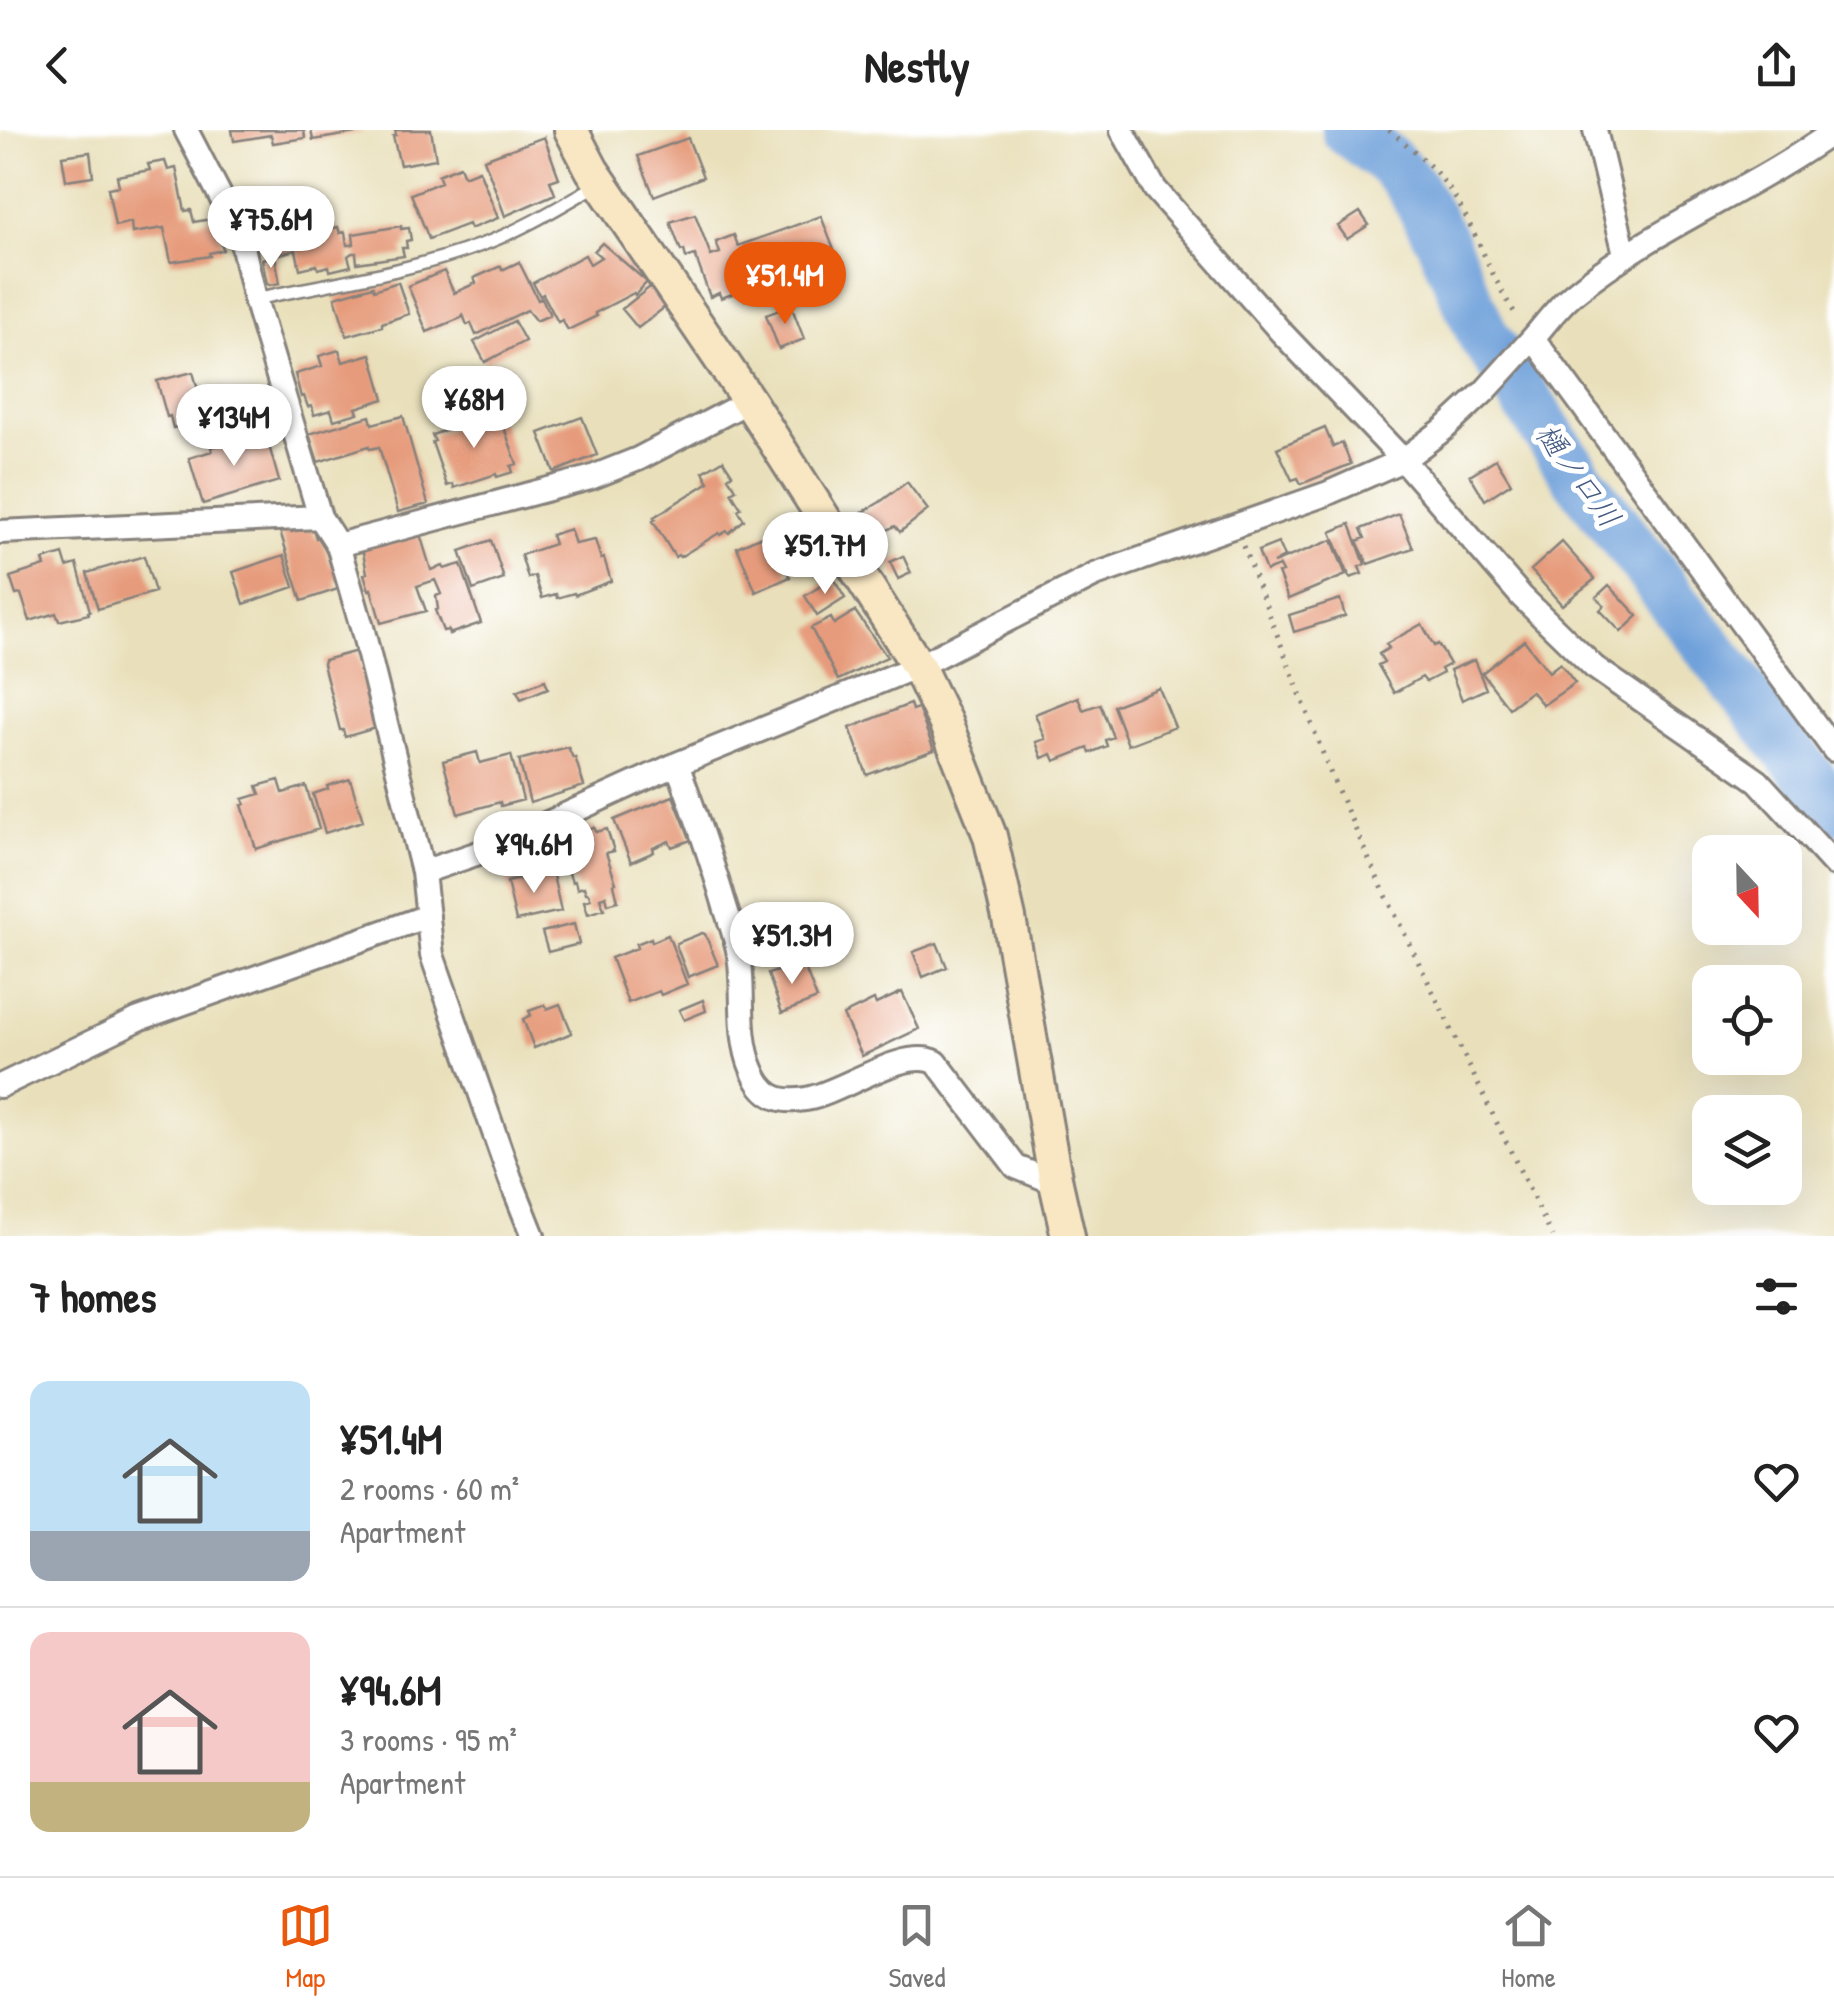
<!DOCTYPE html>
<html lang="en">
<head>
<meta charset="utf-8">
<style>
  body { margin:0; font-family:"Patrick Hand","Klee One",sans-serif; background:#f6f6f6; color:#222; height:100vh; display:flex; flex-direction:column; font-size:38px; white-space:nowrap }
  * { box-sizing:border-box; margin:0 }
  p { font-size:32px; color:#767676 }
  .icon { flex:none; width:55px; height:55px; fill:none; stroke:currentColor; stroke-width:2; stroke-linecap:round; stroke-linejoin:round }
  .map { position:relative; height:1106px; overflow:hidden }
  .side { display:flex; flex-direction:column; background:#fff; flex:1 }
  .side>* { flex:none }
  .needle { width:65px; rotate:158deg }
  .controls { position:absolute; left:1692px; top:705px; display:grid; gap:20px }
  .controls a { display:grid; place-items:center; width:110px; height:110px; border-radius:20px; background:#fff; box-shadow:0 10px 40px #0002; font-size:50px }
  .price { position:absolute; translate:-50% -85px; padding:0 22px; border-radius:35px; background:#fff; color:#222; font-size:32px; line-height:65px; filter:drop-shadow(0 2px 5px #0008) }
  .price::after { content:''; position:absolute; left:50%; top:60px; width:30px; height:22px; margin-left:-15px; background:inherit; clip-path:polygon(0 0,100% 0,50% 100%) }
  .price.current { background:#ea580c; color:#fff }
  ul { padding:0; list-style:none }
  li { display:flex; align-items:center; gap:30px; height:250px; padding:0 30px }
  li+li { border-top:2px solid #e0e0e0 }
  li span { display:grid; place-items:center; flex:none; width:280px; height:200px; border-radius:20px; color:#555 }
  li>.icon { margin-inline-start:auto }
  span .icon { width:120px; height:120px; fill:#fffc; stroke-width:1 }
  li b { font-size:42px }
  h2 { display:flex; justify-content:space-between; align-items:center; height:120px; padding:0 30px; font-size:42px }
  header { display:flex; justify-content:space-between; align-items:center; height:130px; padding:0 30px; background:#fff; font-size:45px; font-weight:800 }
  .dock { display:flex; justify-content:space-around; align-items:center; height:140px; border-top:2px solid #e0e0e0; background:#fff; font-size:28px; color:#767676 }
  .dock a { display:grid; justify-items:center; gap:5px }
  .dock .current { color:#ea580c }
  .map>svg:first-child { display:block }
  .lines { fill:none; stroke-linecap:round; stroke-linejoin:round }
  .river { stroke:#70a1da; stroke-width:52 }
  .building { fill:#e69b7c }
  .lane-casing { stroke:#86817b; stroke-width:16 }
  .street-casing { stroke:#86817b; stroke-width:28 }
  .secondary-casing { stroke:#86817b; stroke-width:38 }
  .path { stroke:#86817b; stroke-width:5; stroke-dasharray:2.5 8; stroke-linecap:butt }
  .lane { stroke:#fff; stroke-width:11 }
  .street { stroke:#fff; stroke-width:22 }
  .secondary { stroke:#f9e7c3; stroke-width:32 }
  .labels { text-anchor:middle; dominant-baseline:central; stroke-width:10; stroke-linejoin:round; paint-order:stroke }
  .water-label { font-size:30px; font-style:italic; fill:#455b83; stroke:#fff }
</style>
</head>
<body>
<header><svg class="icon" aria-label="back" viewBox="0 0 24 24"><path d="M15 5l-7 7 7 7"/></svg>Nestly<svg class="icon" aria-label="share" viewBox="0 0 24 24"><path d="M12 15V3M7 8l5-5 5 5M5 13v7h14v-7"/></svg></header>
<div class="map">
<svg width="1834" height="1106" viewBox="0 0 1834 1106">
  <rect width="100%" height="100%" fill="#fff"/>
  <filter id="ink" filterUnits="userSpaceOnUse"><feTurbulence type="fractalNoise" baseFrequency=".01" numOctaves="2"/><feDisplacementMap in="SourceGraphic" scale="20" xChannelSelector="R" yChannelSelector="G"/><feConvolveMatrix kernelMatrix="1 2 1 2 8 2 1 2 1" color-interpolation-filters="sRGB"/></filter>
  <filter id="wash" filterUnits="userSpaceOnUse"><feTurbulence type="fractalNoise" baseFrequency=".0048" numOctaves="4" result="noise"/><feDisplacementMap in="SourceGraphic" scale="40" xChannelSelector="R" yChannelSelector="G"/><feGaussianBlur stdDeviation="2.25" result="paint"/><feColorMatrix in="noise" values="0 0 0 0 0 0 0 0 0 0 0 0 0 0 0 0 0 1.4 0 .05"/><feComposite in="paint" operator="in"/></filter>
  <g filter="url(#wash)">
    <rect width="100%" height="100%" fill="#e9e0bb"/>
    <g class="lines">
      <path class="river" d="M1347,0L1388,30L1411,56L1440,108L1483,205L1579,349L1834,679"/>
    </g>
    <g id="blocks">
      <path class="building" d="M232,0H304L305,8L273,13L271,5L234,11Z
        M311,0H362V2L313,10Z
        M395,0H431L436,29L400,35L393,6L396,5Z
        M544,7L559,48L550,51L555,64L505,86L484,29Z
        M688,8L703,47L654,66L638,26Z
        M90,22L93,46L66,50L62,26Z
        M165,31L168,40L176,38L185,81L191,80L194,92L216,88L223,120L209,123L210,126L171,132L164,98L132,103L131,92L115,96L108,58L119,56L117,46L150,40L148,34Z
        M460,36L464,46L479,40L498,88L470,99L468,94L429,109L411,64L441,52L438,45Z
        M1360,82L1369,95L1347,109L1338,96Z
        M695,84L711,126L720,123L716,112L734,105L738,116L821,86L834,120L822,124L825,134L770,154L773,160L745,170L741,161L721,168L719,163L710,167L695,125L686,128L684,120L681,121L670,92Z
        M329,94V99L338,97L340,103L345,102L347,115H351L354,114L353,104L401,96V99L409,98L411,110L406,111L407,118H402L404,126L357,133L356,123H352L348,126L351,136L330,141L329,136L318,139L317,135L300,139L296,120L276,125L272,108Z
        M602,113L647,152L635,165L634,163L595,183L597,186L568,200L562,190L558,192L543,164L540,166L533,153L585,125L590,134L601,127L594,121Z
        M275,126L280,153L270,155L267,154L262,129Z
        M519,132L538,170L542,168L550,185L536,191L527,180L476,205L471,193L467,195L463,185L461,188L427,202L408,156L444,141L454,163L476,153L474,148L501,136L502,140Z
        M398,152L409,184L382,193V196L347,206L335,167L373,156L374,160Z
        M650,157L665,177L638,198L622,179Z
        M791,175L804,209L779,219L766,185Z
        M514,191L525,211L485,232L474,212Z
        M339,220L343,232L371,224L384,269L356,278L358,283L334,290L331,280L314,285L312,276L308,277L304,266L301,267L295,244L322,236L319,226Z
        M193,242L203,278L197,279L201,291L173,298L170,286L167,287L157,251Z
        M479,283L483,295L499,289L500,293L502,292L517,334L511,336L513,342L497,347L496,344L454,358L453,354L447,356L432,312L435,311L432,305L461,295L459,289Z
        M370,286L372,294L403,286L428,374L398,382L379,317L370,319L369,316L318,332L309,304Z
        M582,287L597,325L554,342L539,303Z
        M1325,298L1333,317L1342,313L1351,334L1301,354L1298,348L1292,350L1277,318Z
        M266,305L279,351L203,374L189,328L212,321L211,317L227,313L228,316Z
        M1496,329L1511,353L1485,370L1470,345Z
        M723,330L732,344L728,347L736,359L731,362L741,378L738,380L744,390L729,403L727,401L720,405L719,403L680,427L678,425L675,427L653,391L656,389L654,387L709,352L703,342Z
        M907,352L928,380L900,402L895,396L880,404L879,402L872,405L860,384L880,372Z
        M1399,384L1413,418L1368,434L1357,411L1365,408L1361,399Z
        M1350,394L1365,434L1359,437L1362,444L1350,448L1331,402Z
        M290,395L292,402L312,396L316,408L321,406L331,436L336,435L340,448L335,450L338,459L302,471L279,398Z
        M570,399L575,414L595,410L601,429L604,428L611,451L575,465L574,463L557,468L556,464L542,468L535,446L528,448L521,425L554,414L551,405Z
        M771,402L790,447L756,462L737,417Z
        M420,404L431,440L443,436L444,439L461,434L481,493L449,504L448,500L443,501L435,480L438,479L436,466L441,464L435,450L417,456L426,481L381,493L371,459L369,460L364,444L367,443L362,417L384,411L385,415Z
        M491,410L504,449L473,460L460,421Z
        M1332,410L1346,445L1288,469L1278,443L1282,442L1279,436L1266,441L1258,421L1278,413L1284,427L1273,433Z
        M1562,412L1595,449L1562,475L1531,440Z
        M63,424L67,437L77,434L90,481L88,482L89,484L59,491L56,483L30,491L21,464L16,465L10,447L45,436L43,430Z
        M284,425L294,457L244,474L233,442Z
        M144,426L155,462L98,479L87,443Z
        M903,426L911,443L898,449L890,432Z
        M833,448L845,468L817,486L805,466Z
        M1609,455L1638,486L1621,502L1600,480L1604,476L1596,467Z
        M1340,469L1345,486L1294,502L1289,485Z
        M855,481L887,527L838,550L811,498L831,488L834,494Z
        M1422,494L1434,516L1438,514L1450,534L1441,539L1443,543L1426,552L1422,547L1394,563L1378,535L1384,532L1379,524L1389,518L1386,514Z
        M1524,510L1549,542L1560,533L1575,553L1543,575L1531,561L1509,578L1482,543Z
        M357,521L376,598L345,607L343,600H340L323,534L324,530Z
        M1474,530L1486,559L1462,570L1450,540Z
        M545,550L548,558L521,569L517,561Z
        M1159,558L1175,597L1128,615L1113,576Z
        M1078,567L1083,580L1100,574L1113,607L1105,610L1107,616L1090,623L1088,618L1055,631L1052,624L1042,628L1036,612L1045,609L1035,584Z
        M910,574L912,580L918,578L934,620L867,645L850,598Z
        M568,617L573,628L575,627L584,656L530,673L519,630Z
        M477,622L480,633L511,625L523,670L501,676L500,672L458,684L443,631Z
        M350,649L363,691L325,703L313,664L328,659L327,656Z
        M279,650L283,663L306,656L319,699L256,719L242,675L245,674L243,669L260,664L257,656Z
        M673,666L691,710L672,717L669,711L653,718L654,722L631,732L614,690Z
        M594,697L596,702L607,699L614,721L606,723L616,753L614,754L618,771L608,774L606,766L600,768L604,779L588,784L584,771L591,769L588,763H586L584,757L577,759L575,751L572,752L559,713L561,712L560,709Z
        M552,741L561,781L516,791L507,752Z
        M574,794L579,814L548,822L542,802Z
        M702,803L705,804L718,835L688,847L676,815L677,813Z
        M668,805L687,854L661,865L659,861L628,873L611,828L637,818L636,814L651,808L652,812Z
        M937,813L947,837L923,847L913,822Z
        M803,833L817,869L782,883L768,844Z
        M902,862L919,899L862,926L843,885L874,870L876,874Z
        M703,870L706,881L684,890L679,880Z
        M560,874L572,903L534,918L523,889L531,885L529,881L545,875L547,879Z"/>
    </g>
  </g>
  <g filter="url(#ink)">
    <use href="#blocks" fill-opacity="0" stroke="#86817b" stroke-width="2.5"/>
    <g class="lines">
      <g class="lane-casing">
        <path id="lane" d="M255,169C330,153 409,142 481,115C522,100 559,77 597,55"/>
      </g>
      <g class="street-casing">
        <path id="street" d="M186,0L240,104L255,169L320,387L338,415L363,501L423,742L432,825L510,1048L533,1106
          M1122,0L1155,59L1281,202L1403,330L1522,467L1594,537L1758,651L1834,734
          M1595,0L1625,124
          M1834,1C1751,61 1653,98 1574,163C1559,175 1546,193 1533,208L1834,620
          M0,402L320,387
          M338,415L590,348L638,329L749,271
          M677,634C694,680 710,726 724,773C729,790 736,807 739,825C745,862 737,904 752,939C762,965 778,974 806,969C842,963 902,917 936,932L1016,1037L1056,1053
          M423,742L493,718L677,634L918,536L1095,445L1326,364L1403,330L1444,299L1485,261L1533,208
          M0,956L139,889L428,786"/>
      </g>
      <g class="secondary-casing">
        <path id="secondary" d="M571,0L592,40L749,271L918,536L945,592L990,706L1009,788L1056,1053L1068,1106"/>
      </g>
      <path class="path" d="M1389,0C1407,15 1426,30 1441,48C1474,89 1487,143 1517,186
        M1243,416L1332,647L1376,745L1552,1106"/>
      <use href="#lane" class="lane"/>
      <use href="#street" class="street"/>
      <use href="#secondary" class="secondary"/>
    </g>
  </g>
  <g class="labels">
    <g class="water-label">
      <text transform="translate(1579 345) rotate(54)">樋ノ口川</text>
    </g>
  </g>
</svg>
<div class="controls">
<a><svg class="needle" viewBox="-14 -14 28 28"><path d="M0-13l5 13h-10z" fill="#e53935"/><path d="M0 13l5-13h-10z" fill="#767676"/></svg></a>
<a><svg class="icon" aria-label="locate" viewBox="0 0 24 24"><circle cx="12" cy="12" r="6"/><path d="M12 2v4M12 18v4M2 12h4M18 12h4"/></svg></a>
<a><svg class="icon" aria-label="layers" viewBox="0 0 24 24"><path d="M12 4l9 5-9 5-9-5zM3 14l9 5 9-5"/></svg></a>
</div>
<b class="price" style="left:271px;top:141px">¥75.6M</b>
<b class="price current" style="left:785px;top:197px">¥51.4M</b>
<b class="price" style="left:474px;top:321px">¥68M</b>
<b class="price" style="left:234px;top:339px">¥134M</b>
<b class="price" style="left:825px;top:467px">¥51.7M</b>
<b class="price" style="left:534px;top:766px">¥94.6M</b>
<b class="price" style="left:792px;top:857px">¥51.3M</b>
</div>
<section class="side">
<h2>7 homes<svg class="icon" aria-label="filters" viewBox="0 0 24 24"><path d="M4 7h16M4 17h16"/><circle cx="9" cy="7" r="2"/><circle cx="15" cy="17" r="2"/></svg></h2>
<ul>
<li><span style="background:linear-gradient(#bfe0f5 75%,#9aa5b1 0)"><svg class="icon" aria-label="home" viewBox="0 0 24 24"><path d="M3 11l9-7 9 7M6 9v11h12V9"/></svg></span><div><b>¥51.4M</b><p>2 rooms · 60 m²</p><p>Apartment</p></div><svg class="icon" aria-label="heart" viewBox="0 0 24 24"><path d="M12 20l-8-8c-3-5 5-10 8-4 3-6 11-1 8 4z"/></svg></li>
<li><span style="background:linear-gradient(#f6c9c9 75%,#c2b280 0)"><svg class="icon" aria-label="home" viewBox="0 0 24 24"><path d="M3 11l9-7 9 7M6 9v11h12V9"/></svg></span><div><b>¥94.6M</b><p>3 rooms · 95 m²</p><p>Apartment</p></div><svg class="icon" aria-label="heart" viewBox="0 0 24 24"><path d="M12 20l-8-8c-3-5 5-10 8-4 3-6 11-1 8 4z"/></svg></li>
</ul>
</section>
<nav class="dock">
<a class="current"><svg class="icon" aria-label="map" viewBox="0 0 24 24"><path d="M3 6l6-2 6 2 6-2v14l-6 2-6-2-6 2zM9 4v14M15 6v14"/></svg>Map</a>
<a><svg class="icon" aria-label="saved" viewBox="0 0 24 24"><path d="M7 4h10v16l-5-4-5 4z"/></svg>Saved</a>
<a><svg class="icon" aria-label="home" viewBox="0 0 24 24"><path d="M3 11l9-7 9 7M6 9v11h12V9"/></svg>Home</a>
</nav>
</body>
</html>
